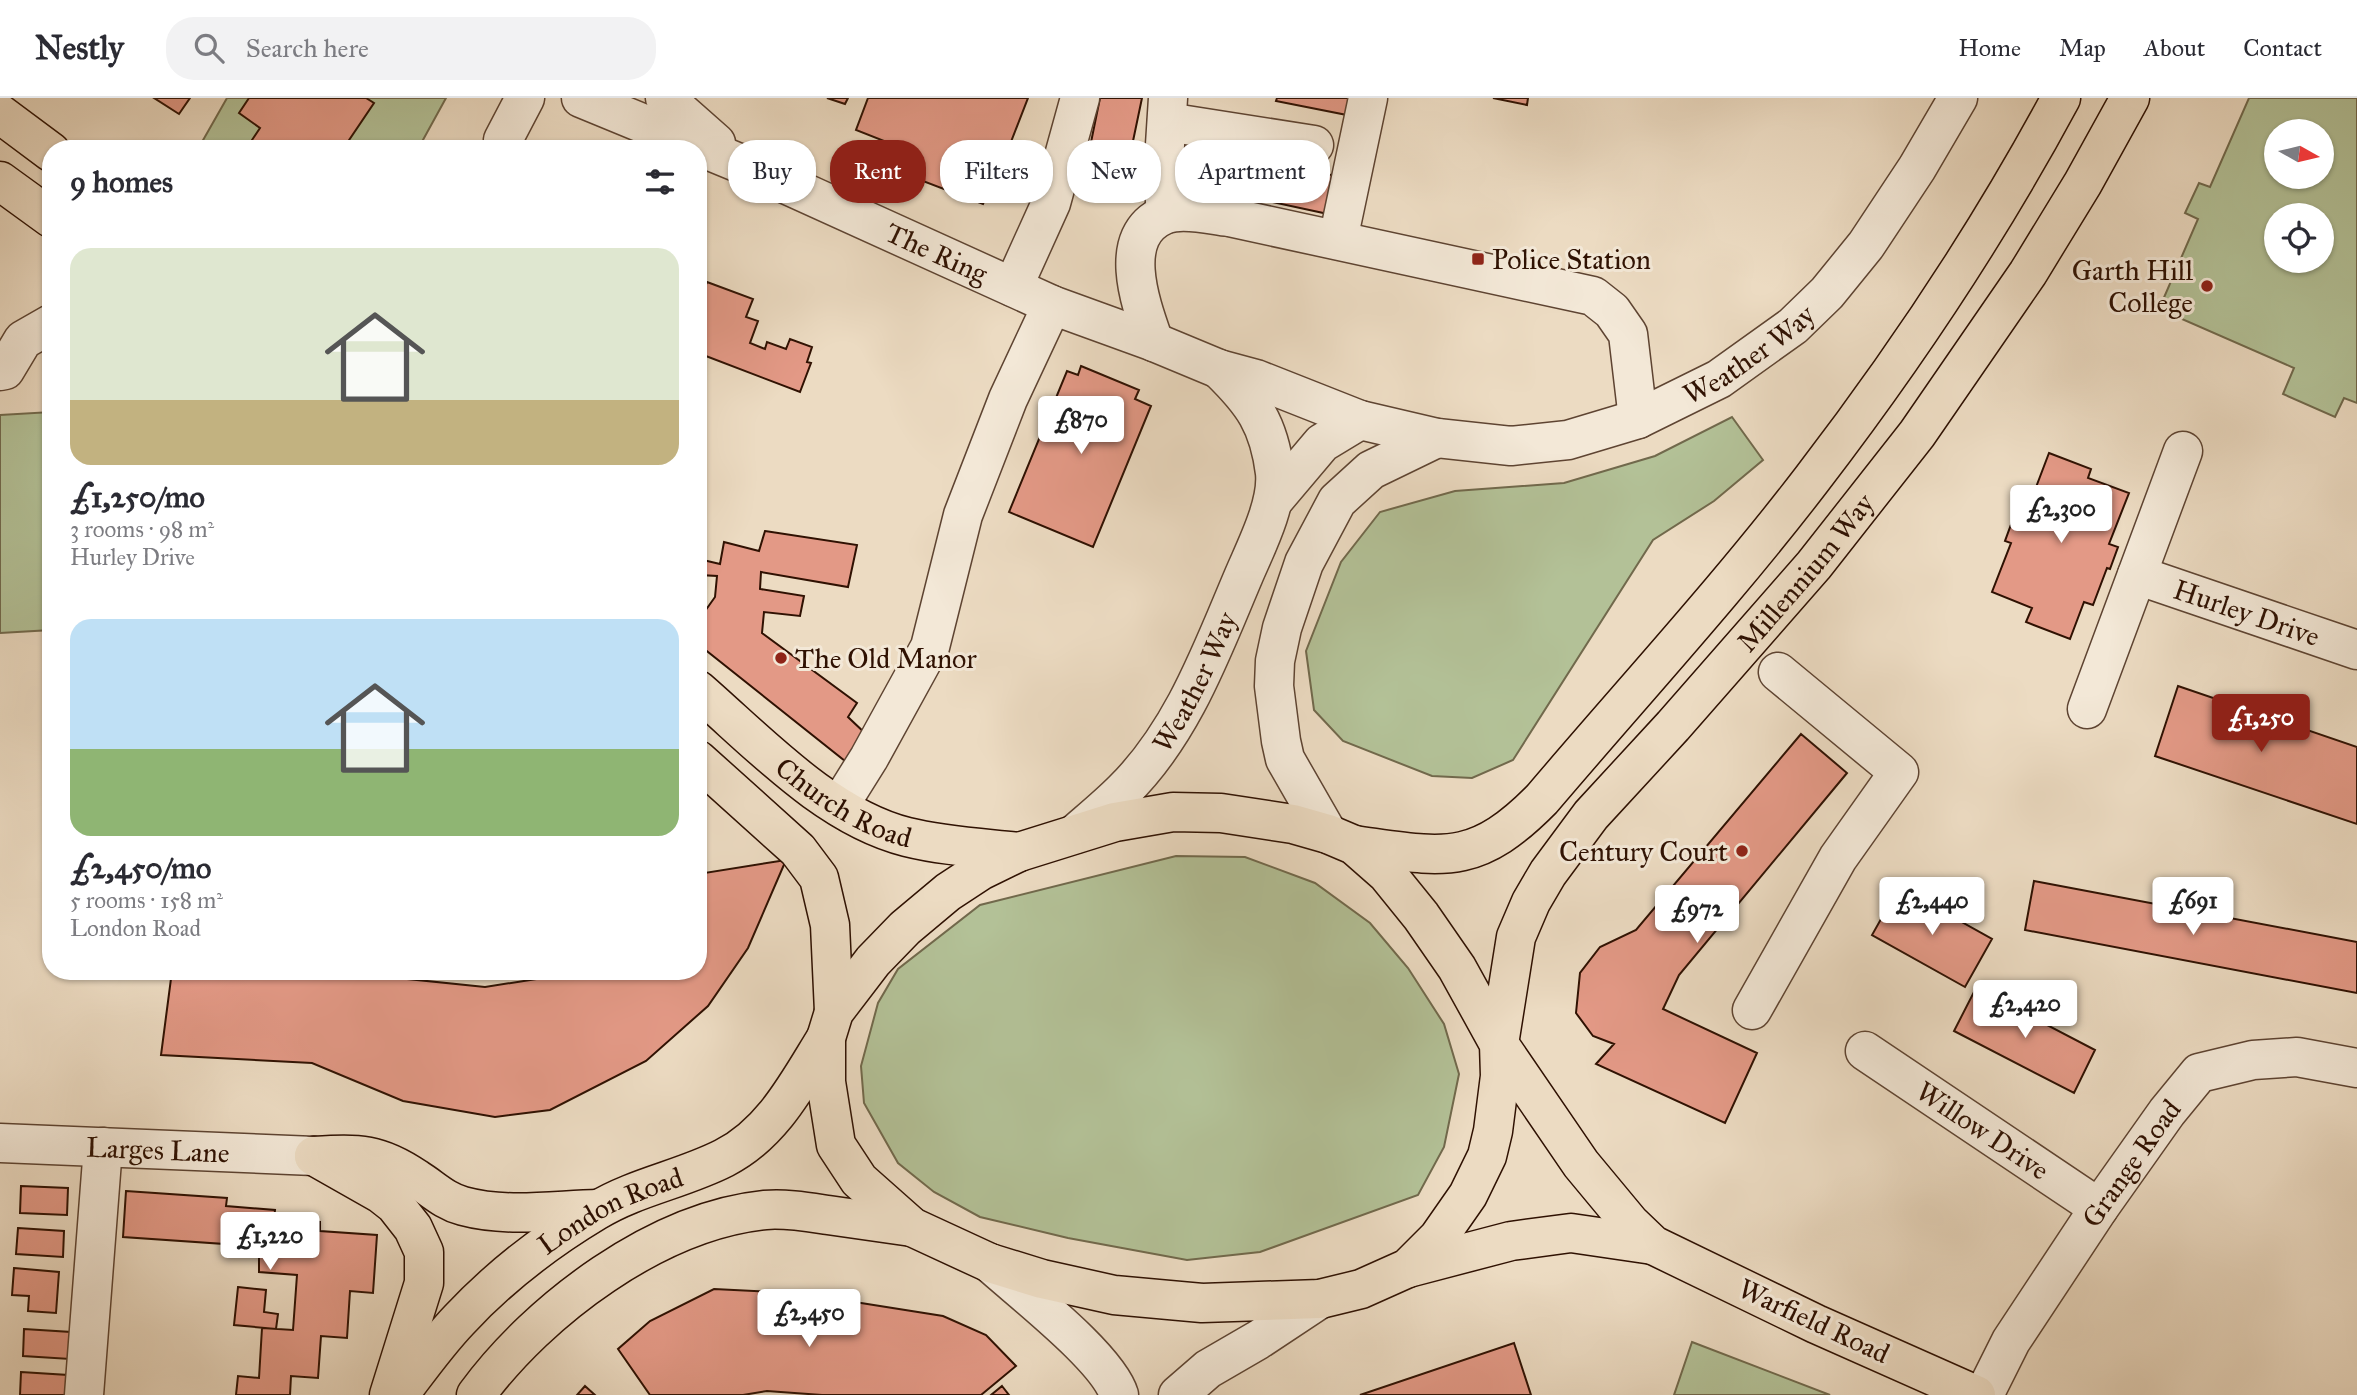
<!DOCTYPE html>
<html lang="en">
<head>
<meta charset="utf-8">
<style>
  body { margin:0; font-family:"IM FELL Great Primer",serif; background:#f2f2f3; color:#2b2b33; height:100vh; display:flex; flex-direction:column; font-size:26px; white-space:nowrap }
  * { box-sizing:border-box; margin:0 }
  p { font-size:23px; color:#7c7c81 }
  .icon { flex:none; width:38px; height:38px; fill:none; stroke:currentColor; stroke-width:2; stroke-linecap:round; stroke-linejoin:round }
  .map { position:relative; flex:1; overflow:hidden }
  .panel { position:absolute; left:42px; top:42px; width:665px; height:840px; display:flex; flex-direction:column; background:#fff; border-radius:28px; box-shadow:0 2px 5px #0004 }
  .panel>* { flex:none }
  .banner { position:absolute; left:728px; top:42px; width:665px; height:63px; display:flex; gap:14px }
  .needle { width:46px; rotate:98deg }
  .fabs { position:absolute; left:2264px; top:21px; display:grid; gap:14px }
  .fabs a { display:grid; place-items:center; width:70px; height:70px; border-radius:50%; background:#fff; box-shadow:0 2px 5px #0004; font-size:35px }
  .price { position:absolute; translate:-50% -60px; padding:0 16px; border-radius:7px; background:#fff; color:#222; font-size:23px; line-height:46px; filter:drop-shadow(0 2px 4px #0008) }
  .price::after { content:''; position:absolute; left:50%; top:42px; width:21px; height:16px; margin-left:-10px; background:inherit; clip-path:polygon(0 0,100% 0,50% 100%) }
  .price.on { background:#8f2418; color:#fff }
  ul { padding:0; list-style:none }
  li { display:grid; align-content:center; gap:14px; height:371px; padding:0 28px }
  li span { display:grid; place-items:center; height:217px; border-radius:21px; color:#555 }
  li>.icon { margin-inline-start:auto }
  span .icon { width:126px; height:126px; fill:#fffc; stroke-width:1 }
  li b { font-size:30px }
  h2 { display:flex; justify-content:space-between; align-items:center; height:84px; padding:0 28px; font-size:30px }
  .pill { padding:0 24px; border-radius:28px; background:#fff; box-shadow:0 2px 5px #0004; font-size:24px; line-height:63px }
  .pill.on { background:#8f2418; color:#fff }
  header { display:flex; align-items:center; gap:42px; box-sizing:border-box; height:98px; padding:0 35px; background:#fff; border-bottom:2px solid #e1e1e2 }
  header strong { font-size:33px }
  nav { display:flex; gap:38px; margin-inline-start:auto; font-size:24px }
  .search { width:490px; height:63px; background:#f2f2f3; display:flex; align-items:center; gap:18px; box-sizing:border-box; padding:0 24px; border-radius:28px; color:#7c7c81; font-size:26px }
  .map>svg:first-child { display:block }
  .green { fill:#b3c197; stroke:#71694c; stroke-width:2; fill-rule:evenodd }
  .building { fill:#e39986; stroke:#2f1102; stroke-width:2 }
  .lines { fill:none; stroke-linecap:round; stroke-linejoin:round }
  .minor-casing { stroke:#5e4432; stroke-width:41 }
  .major-casing { stroke:#2f1102; stroke-width:41 }
  .minor { stroke:#f3e8d7; stroke-width:38 }
  .major { stroke:#ecdbc2; stroke-width:38 }
  .poi-dot { fill:#8f2418; stroke:#f3e8d7; stroke-width:2.5 }
  .labels { text-anchor:middle; dominant-baseline:central; stroke-width:6; stroke-linejoin:round; paint-order:stroke }
  .street-label { font-size:28px; fill:#2f1102; stroke:#f3e8d7 }
  .poi-label { font-size:28px; fill:#2f1102; stroke:#f3e8d7; text-anchor:start }
</style>
</head>
<body>
<header>
<strong>Nestly</strong>
<div class="search"><svg class="icon" aria-label="search" viewBox="0 0 24 24"><circle cx="10" cy="10" r="6"/><path d="M15 15l6 6"/></svg>Search here</div>
<nav><a>Home</a><a>Map</a><a>About</a><a>Contact</a></nav>
</header>
<div class="map">
<svg width="2357" height="1297" viewBox="0 0 2357 1297">
  <rect width="100%" height="100%" fill="#ecdbc2"/>
  <filter id="stains"><feTurbulence type="fractalNoise" baseFrequency=".00286" numOctaves="4"/><feColorMatrix values="0 0 0 0 .2 0 0 0 0 .09 0 0 0 0 .02 0 0 0 .5 -.17"/></filter>
  <radialGradient id="worn" r=".72"><stop offset=".6" stop-color="#630" stop-opacity="0"/><stop offset="1" stop-color="#630" stop-opacity=".3"/></radialGradient>
  <path class="green" d="M227,0H446L418,51H198Z
    M2249,0H2357V305L2344,300L2335,319L2283,296L2294,270L2159,211L2198,121L2185,115L2199,85L2210,89ZM2277,33H2322V79H2277ZM2277,117H2322V163H2277Z
    M51,314V532L0,535V317Z
    M1732,319L1763,362L1714,403L1653,442L1513,662L1472,680L1432,678L1343,643L1314,612L1306,553L1341,464L1380,414L1455,393L1564,385L1655,358Z
    M1176,758L1245,759L1315,785L1370,825L1408,870L1444,926L1459,976L1444,1049L1418,1097L1260,1154L1187,1162L1068,1140L980,1119L934,1094L898,1065L864,1005L861,968L878,905L898,871L980,807Z
    M1692,1244L1830,1297H1674Z"/>
  <path class="building" d="M154,0H190L179,16Z
    M249,0H366L374,5L343,51H246L260,30L239,15Z
    M827,0H848L845,6Z
    M868,0H1028L1009,49L1022,54L1006,96L990,89L983,106L894,72L902,50L856,32Z
    M1100,0H1142L1128,67L1088,59Z
    M1277,0H1356L1352,18L1276,3Z
    M1493,0H1528L1527,7Z
    M1206,50L1336,78L1328,116L1198,88Z
    M707,184L753,201L746,219L758,223L750,245L765,251L767,244L786,251L790,241L812,249L807,264L811,265L800,294L698,255V220L703,208L698,206Z
    M1081,268L1139,292L1135,301L1151,308L1093,449L1009,414L1067,273L1078,277Z
    M2049,355L2091,371L2088,380L2129,395L2109,446L2118,449L2110,471L2107,470L2093,507L2084,504L2070,541L2026,524L2032,510L1992,494L2011,445L2005,443L2020,402L2030,405Z
    M765,433L857,447L848,489L761,474L760,491L804,498L800,518L764,514L762,535L857,605L848,619L868,638L850,667L698,546V523L715,499L717,478L700,477L703,462L720,466L724,444L759,453Z
    M2178,588L2357,649V726L2155,658Z
    M1801,636L1847,675L1679,877L1663,911L1757,955L1725,1025L1596,966L1614,946L1593,938L1576,915L1580,875L1600,849L1636,832Z
    M786,762L748,850L708,908L646,963L550,1012L495,1019L403,1003L312,965L161,957L172,873H409L408,881L485,889L549,879L559,873H698V776Z
    M2034,783L2357,844V895L2025,832Z
    M1899,789L1992,841L1965,889L1872,837Z
    M1976,890L2095,952L2074,995L1954,933Z
    M21,1088L68,1090L67,1117L20,1115Z
    M126,1093L227,1100L226,1108L275,1112L274,1121L320,1124V1133L377,1137L373,1195L350,1193L347,1240L321,1238L318,1280L291,1278L290,1297H236L238,1278L259,1280L262,1230L293,1232L297,1177L259,1174V1159L223,1156L224,1146L123,1139Z
    M18,1130L64,1133L63,1159L16,1156Z
    M14,1170L59,1174L56,1215L28,1213L29,1198L12,1197Z
    M238,1189L266,1192L264,1214L278,1216L276,1231L234,1227Z
    M714,1191L798,1195L943,1218L986,1237L1016,1268L981,1297H822L767,1293L743,1297H650L618,1251L650,1223Z
    M24,1231L71,1234L70,1261L23,1258Z
    M1514,1245L1531,1297H1360Z
    M21,1274L68,1277L67,1297H20Z
    M585,1288L595,1297H577Z
    M1002,1288L1009,1297H991Z"/>
  <g class="lines">
    <g class="minor-casing">
      <g id="minor">
        <path id="s1" d="M581,0L739,65L1052,207L1154,244L1219,271L1256,281L1360,322L1437,340L1511,348L1568,342L1638,321L1719,281L1793,228L1827,195L1866,147L1917,70L1958,0"/>
        <path d="M665,0L716,45"/>
        <path d="M1167,24L1314,47"/>
        <path d="M503,42L525,0"/>
        <path d="M1166,116L1163,78L1168,0"/>
        <path d="M1338,142L1368,0"/>
        <path d="M1013,189L1051,105L1080,0"/>
        <path d="M1154,244C1141,207 1115,138 1164,117C1182,109 1211,117 1229,119L1593,198L1612,213L1628,236L1638,321"/>
        <path d="M0,273L5,272L23,242L51,226"/>
        <path d="M1273,403L1322,345L1360,322"/>
        <path id="s2" d="M2137,477L2357,552"/>
        <path d="M2087,611L2183,353"/>
        <path d="M839,708L869,660L930,549L963,417L1008,301L1052,207"/>
        <path id="s3" d="M1075,736C1091,722 1108,708 1123,693C1183,634 1212,552 1244,477C1256,449 1278,406 1275,375C1269,326 1253,304 1219,271"/>
        <path d="M1328,736L1285,661L1281,643L1274,588L1275,563L1282,530L1304,465L1337,403L1371,372L1437,340"/>
        <path d="M1752,912L1838,760L1899,674L1778,574"/>
        <path id="s4" d="M1865,953L2099,1110"/>
        <path id="s5" d="M0,1045L314,1058"/>
        <path d="M990,1165C1022,1194 1108,1260 1119,1297"/>
        <path d="M84,1297L103,1049"/>
        <path d="M1178,1297L1208,1271L1258,1242L1320,1201"/>
        <path id="s6" d="M1984,1297L2011,1243L2099,1110L2167,1014L2199,975L2253,962L2297,959L2357,970"/>
      </g>
    </g>
    <g class="major-casing">
      <g id="major">
        <path d="M0,16L51,54"/>
        <path d="M0,83L51,120"/>
        <path id="s7" d="M698,592C759,645 827,719 907,739C943,748 982,750 1019,754"/>
        <path d="M698,662L798,752L819,780L830,827L834,914"/>
        <path d="M1173,714L1221,715L1293,726L1328,736L1354,747L1387,776L1421,818L1457,870L1499,946L1500,978L1493,1033L1487,1058L1468,1097L1438,1140L1408,1170L1361,1191L1320,1201L1202,1205L1114,1197L1042,1181L990,1165L912,1129L859,1082L836,1047L826,984V940L834,914L873,863L905,830L948,794L980,773L1019,754L1115,724Z"/>
        <path d="M1354,747C1443,759 1474,770 1542,701C1632,595 1727,492 1812,381C1905,260 1989,134 2061,0"/>
        <path d="M314,1058C359,1055 379,1055 417,1081C433,1091 444,1103 463,1108C507,1120 554,1112 598,1111"/>
        <path d="M314,1058L381,1096L395,1107L413,1130L424,1154V1185L389,1297"/>
        <path d="M1408,1170L1511,1143L1571,1135L1653,1147"/>
        <path id="s8" d="M399,1297C418,1272 437,1245 459,1222C499,1179 546,1143 596,1113C635,1089 683,1081 724,1060C773,1035 798,985 826,940"/>
        <path d="M476,1297C539,1211 657,1123 765,1112C785,1110 808,1114 828,1117C856,1121 884,1125 912,1129"/>
        <path id="s9" d="M1976,1297L1816,1226L1653,1147L1630,1125L1581,1066L1499,946L1516,839L1531,804L1548,775L1591,717L1673,628L1814,467L1917,336L2028,175L2083,85L2130,0"/>
      </g>
    </g>
    <use href="#minor" class="minor"/>
    <use href="#major" class="major"/>
  </g>
  <g class="poi-dot">
    <rect x="1471" y="154" width="14" height="14" rx="3.5"/>
    <circle cx="2207" cy="188" r="7"/>
    <circle cx="781" cy="560" r="7"/>
    <circle cx="1742" cy="753" r="7"/>
  </g>
  <g class="labels">
    <g class="street-label">
      <text stroke="none"><textPath href="#s1" startOffset="388">The Ring</textPath></text>
      <text stroke="none"><textPath href="#s1" startOffset="1256">Weather Way</textPath></text>
      <text stroke="none"><textPath href="#s9" startOffset="1186">Millennium Way</textPath></text>
      <text stroke="none"><textPath href="#s2" startOffset="116">Hurley Drive</textPath></text>
      <text stroke="none"><textPath href="#s3" startOffset="196">Weather Way</textPath></text>
      <text stroke="none"><textPath href="#s7" startOffset="186">Church Road</textPath></text>
      <text stroke="none"><textPath href="#s4" startOffset="142">Willow Drive</textPath></text>
      <text stroke="none"><textPath href="#s5" startOffset="158">Larges Lane</textPath></text>
      <text stroke="none"><textPath href="#s6" startOffset="275">Grange Road</textPath></text>
      <text stroke="none"><textPath href="#s8" startOffset="285">London Road</textPath></text>
      <text transform="translate(1814 1223) rotate(25)">Warfield Road</text>
    </g>
    <g class="poi-label">
      <text x="1492" y="161">Police Station</text>
      <text x="2193" y="172" text-anchor="end">Garth Hill<tspan x="2193" dy="32">College</tspan></text>
      <text x="795" y="560">The Old Manor</text>
      <text x="1728" y="753" text-anchor="end">Century Court</text>
    </g>
  </g>
  <rect width="100%" height="100%" filter="url(#stains)"/>
  <rect width="100%" height="100%" fill="url(#worn)"/>
</svg>
<div class="fabs">
<a><svg class="needle" viewBox="-14 -14 28 28"><path d="M0-13l5 13h-10z" fill="#e53935"/><path d="M0 13l5-13h-10z" fill="#7c7c81"/></svg></a>
<a><svg class="icon" aria-label="locate" viewBox="0 0 24 24"><circle cx="12" cy="12" r="6"/><path d="M12 2v4M12 18v4M2 12h4M18 12h4"/></svg></a>
</div>
<b class="price" style="left:1081px;top:358px">£870</b>
<b class="price" style="left:2061px;top:447px">£2,300</b>
<b class="price on" style="left:2261px;top:656px">£1,250</b>
<b class="price" style="left:1932px;top:839px">£2,440</b>
<b class="price" style="left:2193px;top:839px">£691</b>
<b class="price" style="left:1697px;top:847px">£972</b>
<b class="price" style="left:2025px;top:942px">£2,420</b>
<b class="price" style="left:270px;top:1174px">£1,220</b>
<b class="price" style="left:809px;top:1251px">£2,450</b>
<div class="banner">
<a class="pill">Buy</a>
<a class="pill on">Rent</a>
<a class="pill">Filters</a>
<a class="pill">New</a>
<a class="pill">Apartment</a>
</div>
<section class="panel">
<h2>9 homes<svg class="icon" aria-label="filters" viewBox="0 0 24 24"><path d="M4 7h16M4 17h16"/><circle cx="9" cy="7" r="2"/><circle cx="15" cy="17" r="2"/></svg></h2>
<ul>
<li><span style="background:linear-gradient(#dfe7d0 70%,#c2b280 0)"><svg class="icon" aria-label="home" viewBox="0 0 24 24"><path d="M3 11l9-7 9 7M6 9v11h12V9"/></svg></span><div><b>£1,250/mo</b><p>3 rooms · 98 m²</p><p>Hurley Drive</p></div></li>
<li><span style="background:linear-gradient(#bfe0f5 60%,#8fb573 0)"><svg class="icon" aria-label="home" viewBox="0 0 24 24"><path d="M3 11l9-7 9 7M6 9v11h12V9"/></svg></span><div><b>£2,450/mo</b><p>5 rooms · 158 m²</p><p>London Road</p></div></li>
</ul>
</section>
</div>
</body>
</html>
